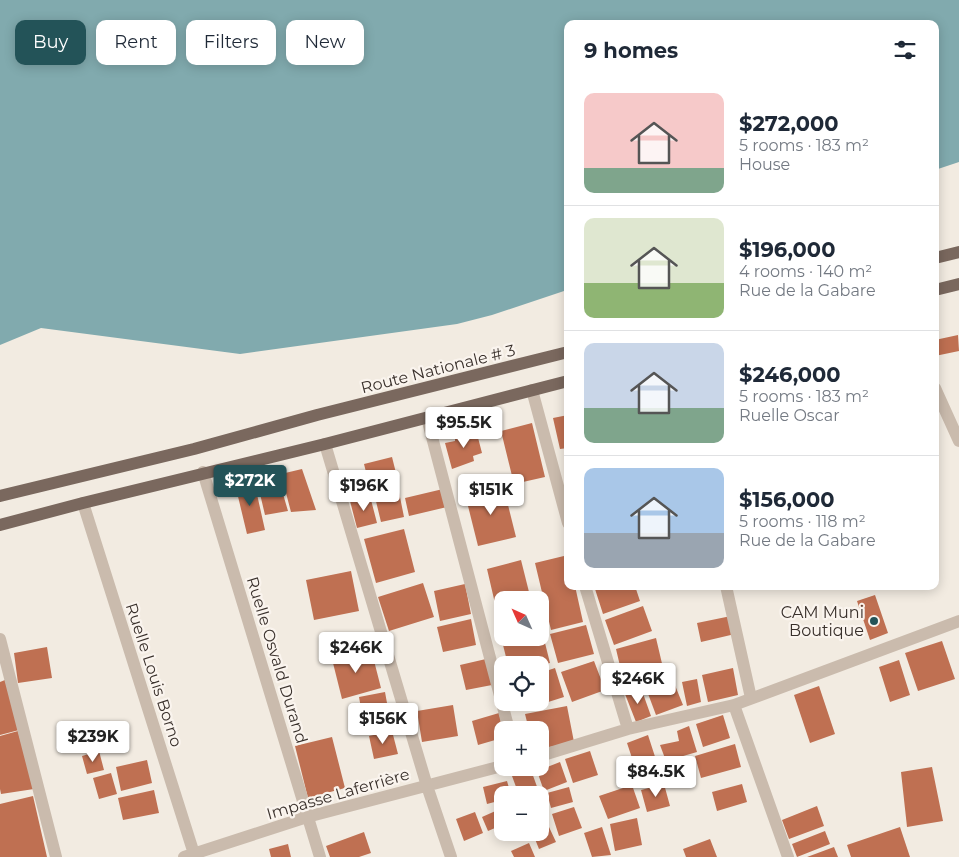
<!DOCTYPE html>
<html lang="en">
<head>
<meta charset="utf-8">
<style>
  body { margin:0; font-family:Montserrat,sans-serif; background:#f6f6f7; color:#1f2937; height:100vh; display:flex; flex-direction:column; font-size:19px; white-space:nowrap }
  * { box-sizing:border-box; margin:0 }
  p { font-size:16px; color:#747a83 }
  .icon { flex:none; width:28px; height:28px; fill:none; stroke:currentColor; stroke-width:2; stroke-linecap:round; stroke-linejoin:round }
  .map { position:relative; flex:1; overflow:hidden }
  .drawer { position:absolute; left:564px; top:20px; width:375px; height:570px; display:flex; flex-direction:column; background:#fff; border-radius:10px; box-shadow:0 2px 12px #0003 }
  .drawer>* { flex:none }
  .hud { position:absolute; left:15px; top:20px; width:474px; height:45px; display:flex; gap:10px }
  .needle { width:32px; rotate:315deg }
  .tools { position:absolute; left:494px; top:591px; display:grid; gap:10px }
  .tools a { display:grid; place-items:center; width:55px; height:55px; border-radius:10px; background:#fff; box-shadow:0 2px 12px #0003; font-size:25px }
  .price { position:absolute; translate:-50% -42px; padding:0 11px; border-radius:5px; background:#fff; color:#222; font-size:16px; line-height:32px; filter:drop-shadow(0 1px 2px #0008) }
  .price::after { content:''; position:absolute; left:50%; top:30px; width:15px; height:11px; margin-left:-8px; background:inherit; clip-path:polygon(0 0,100% 0,50% 100%) }
  .price.current { background:#235358; color:#fff }
  ul { padding:0; list-style:none }
  li { display:flex; align-items:center; gap:15px; height:125px; padding:0 20px }
  li+li { border-top:1px solid #e0e1e3 }
  li span { display:grid; place-items:center; flex:none; width:140px; height:100px; border-radius:10px; color:#555 }
  li>.icon { margin-inline-start:auto }
  span .icon { width:60px; height:60px; fill:#fffc; stroke-width:1 }
  li b { font-size:21px }
  h2 { display:flex; justify-content:space-between; align-items:center; height:60px; padding:0 20px; font-size:21px }
  .tag { padding:0 18px; border-radius:10px; background:#fff; box-shadow:0 2px 12px #0003; font-size:18px; line-height:45px }
  .tag.current { background:#235358; color:#fff }
  .map>svg:first-child { display:block }
  .water { fill:#81aaae }
  .building { fill:#bf7052 }
  .lines { fill:none; stroke-linecap:round; stroke-linejoin:round }
  .street { stroke:#cabbad; stroke-width:12 }
  .primary { stroke:#7a685e; stroke-width:12 }
  .poi-dot { fill:#235358; stroke:#faf4ee; stroke-width:2 }
  .labels { text-anchor:middle; dominant-baseline:central; stroke-width:4.5; stroke-linejoin:round; paint-order:stroke }
  .street-label { font-size:16px; fill:#39302b; stroke:#faf4ee }
  .poi-label { font-size:16px; fill:#39302b; stroke:#faf4ee; text-anchor:end }
</style>
</head>
<body>
<div class="map">
<svg width="959" height="857" viewBox="0 0 959 857">
  <rect width="100%" height="100%" fill="#f2ebe1"/>
  <path class="water" d="M0,0H959V162L935,170V24H568L567,290L492,315L457,324L240,354L41,328L0,345Z"/>
  <path class="building" d="M958,335L959,351L935,356V340Z
    M568,415V448L560,449L553,418Z
    M532,423L545,477L514,484L501,431Z
    M476,430L482,453L473,456L474,461L452,469L445,443L455,441V436Z
    M392,457L396,473L384,476L386,484L370,488L364,464Z
    M302,469L316,510L291,512L281,474Z
    M278,477L288,511L265,515L257,481Z
    M254,481L265,530L247,534L235,484Z
    M503,485L516,537L478,546L465,494Z
    M398,487L404,517L381,522L374,493Z
    M443,489L447,507L409,516L405,498Z
    M370,496L377,523L357,528L350,501Z
    M404,529L415,572L376,583L364,539Z
    M568,555V586H575L583,622L551,630L535,563Z
    M521,560L531,600H502V611L497,612L487,569Z
    M351,571L359,611L314,620L306,580Z
    M423,583L434,617L389,631L378,597Z
    M465,584L471,614L440,621L434,591Z
    M602,586H635L640,601L603,614L595,589Z
    M875,595L888,633L870,640L857,601Z
    M643,606L652,631L614,645L605,620Z
    M731,616L735,634L701,642L697,623Z
    M471,619L476,645L443,652L437,627Z
    M586,625L594,654L558,663L550,634Z
    M540,635H543L550,663L541,665H508L503,645L532,638H540Z
    M656,638L664,672L624,683L616,649Z
    M942,641L955,679L918,691L905,653Z
    M47,647L52,678L18,683L14,653Z
    M371,649L381,688L342,699L332,659Z
    M486,659L492,685L466,690L460,665Z
    M899,660L910,695L890,702L879,667Z
    M594,661L605,690L572,702L561,672Z
    M555,668L564,697L523,710L521,702H540V673Z
    M733,668L738,695L708,702L702,675Z
    M670,673L683,705L656,715L644,683Z
    M697,679L701,702L687,706L682,682Z
    M5,680L19,730L0,735V682Z
    M819,686L835,734L810,743L794,695Z
    M641,688L651,716L636,722L625,694Z
    M385,692L391,725L365,730L359,697Z
    M453,705L458,736L422,742L417,711Z
    M567,706L574,742L540,749V730H529L525,714Z
    M499,713L503,730L502,738L478,745L472,721Z
    M723,715L730,738L703,747L696,724Z
    M689,726L697,752L666,761L660,745L679,741L677,731Z
    M18,731L34,789L1,794L0,789V736Z
    M392,731L398,754L374,759L369,736Z
    M648,735L659,769L638,776L627,743Z
    M332,737L345,788L308,798L295,746Z
    M735,744L741,767L701,778L695,756Z
    M99,751L104,770L87,774L82,756Z
    M590,751L598,775L573,783L565,759Z
    M147,760L152,783L121,791L116,767Z
    M560,762L567,782L544,791L537,771Z
    M932,767L943,821L907,827L901,772Z
    M531,770L540,795H519L512,776Z
    M111,773L117,794L99,799L93,778Z
    M507,781L511,795H502V800L487,804L483,787Z
    M664,784L670,806L647,812L641,790Z
    M742,784L747,802L717,811L712,792Z
    M632,785L640,808L608,819L599,796Z
    M569,787L573,802L551,808L547,793Z
    M154,790L159,813L123,820L118,798Z
    M33,796L47,857H0V804Z
    M540,804L548,824L540,827Z
    M817,806L824,826L789,839L782,820Z
    M574,807L582,828L559,836L552,814Z
    M500,809L502,817V825L488,831L482,817Z
    M475,812L483,833L464,841L456,819Z
    M637,818L642,845L615,851L610,824Z
    M549,827L556,842L539,849L533,834L540,832V831Z
    M602,827L611,855L592,857L584,833Z
    M900,827L910,857H851L847,845Z
    M825,831L830,844L797,857L792,844Z
    M364,832L371,853L359,857H330L326,846Z
    M710,839L717,857H686L683,849Z
    M529,843L535,857H514L511,851Z
    M288,844L291,857H271L269,849Z
    M834,847L838,857H807Z"/>
  <g class="lines">
    <path class="street" d="M935,388L959,441
      M532,390L568,523
      M427,418L509,730
      M325,444L427,786L451,857
      M203,472L320,857
      M83,503L195,857
      M585,586L628,729
      M726,586L751,698
      M0,639L56,857
      M734,705L788,857
      M540,756L628,729L734,705L959,621
      M184,857L307,817L502,766"/>
    <path class="primary" d="M935,258L959,252
      M935,290L959,284
      M0,496L194,449L317,415L568,352
      M0,525L83,503L325,444L568,381"/>
  </g>
  <circle class="poi-dot" cx="874" cy="621" r="5"/>
  <g class="labels">
    <g class="street-label">
      <text transform="translate(438 369) rotate(-14)">Route Nationale # 3</text>
      <text transform="translate(277 660) rotate(73)">Ruelle Osvald Durand</text>
      <text transform="translate(154 675) rotate(72)">Ruelle Louis Borno</text>
      <text transform="translate(338 794) rotate(-16)">Impasse Laferrière</text>
    </g>
    <g class="poi-label">
      <text x="864" y="612">CAM Muni<tspan x="864" dy="18">Boutique</tspan></text>
    </g>
  </g>
</svg>
<div class="tools">
<a><svg class="needle" viewBox="-14 -14 28 28"><path d="M0-13l5 13h-10z" fill="#e53935"/><path d="M0 13l5-13h-10z" fill="#747a83"/></svg></a>
<a><svg class="icon" aria-label="locate" viewBox="0 0 24 24"><circle cx="12" cy="12" r="6"/><path d="M12 2v4M12 18v4M2 12h4M18 12h4"/></svg></a>
<a>+</a>
<a>−</a>
</div>
<b class="price" style="left:464px;top:449px">$95.5K</b>
<b class="price current" style="left:250px;top:507px">$272K</b>
<b class="price" style="left:364px;top:512px">$196K</b>
<b class="price" style="left:491px;top:516px">$151K</b>
<b class="price" style="left:356px;top:674px">$246K</b>
<b class="price" style="left:638px;top:705px">$246K</b>
<b class="price" style="left:383px;top:745px">$156K</b>
<b class="price" style="left:93px;top:763px">$239K</b>
<b class="price" style="left:656px;top:798px">$84.5K</b>
<div class="hud">
<a class="tag current">Buy</a>
<a class="tag">Rent</a>
<a class="tag">Filters</a>
<a class="tag">New</a>
</div>
<section class="drawer">
<h2>9 homes<svg class="icon" aria-label="filters" viewBox="0 0 24 24"><path d="M4 7h16M4 17h16"/><circle cx="9" cy="7" r="2"/><circle cx="15" cy="17" r="2"/></svg></h2>
<ul>
<li><span style="background:linear-gradient(#f6c9c9 75%,#7fa58c 0)"><svg class="icon" aria-label="home" viewBox="0 0 24 24"><path d="M3 11l9-7 9 7M6 9v11h12V9"/></svg></span><div><b>$272,000</b><p>5 rooms · 183 m²</p><p>House</p></div></li>
<li><span style="background:linear-gradient(#dfe7d0 65%,#8fb573 0)"><svg class="icon" aria-label="home" viewBox="0 0 24 24"><path d="M3 11l9-7 9 7M6 9v11h12V9"/></svg></span><div><b>$196,000</b><p>4 rooms · 140 m²</p><p>Rue de la Gabare</p></div></li>
<li><span style="background:linear-gradient(#c9d6e8 65%,#7fa58c 0)"><svg class="icon" aria-label="home" viewBox="0 0 24 24"><path d="M3 11l9-7 9 7M6 9v11h12V9"/></svg></span><div><b>$246,000</b><p>5 rooms · 183 m²</p><p>Ruelle Oscar</p></div></li>
<li><span style="background:linear-gradient(#a9c7e8 65%,#9aa5b1 0)"><svg class="icon" aria-label="home" viewBox="0 0 24 24"><path d="M3 11l9-7 9 7M6 9v11h12V9"/></svg></span><div><b>$156,000</b><p>5 rooms · 118 m²</p><p>Rue de la Gabare</p></div></li>
</ul>
</section>
</div>
</body>
</html>
